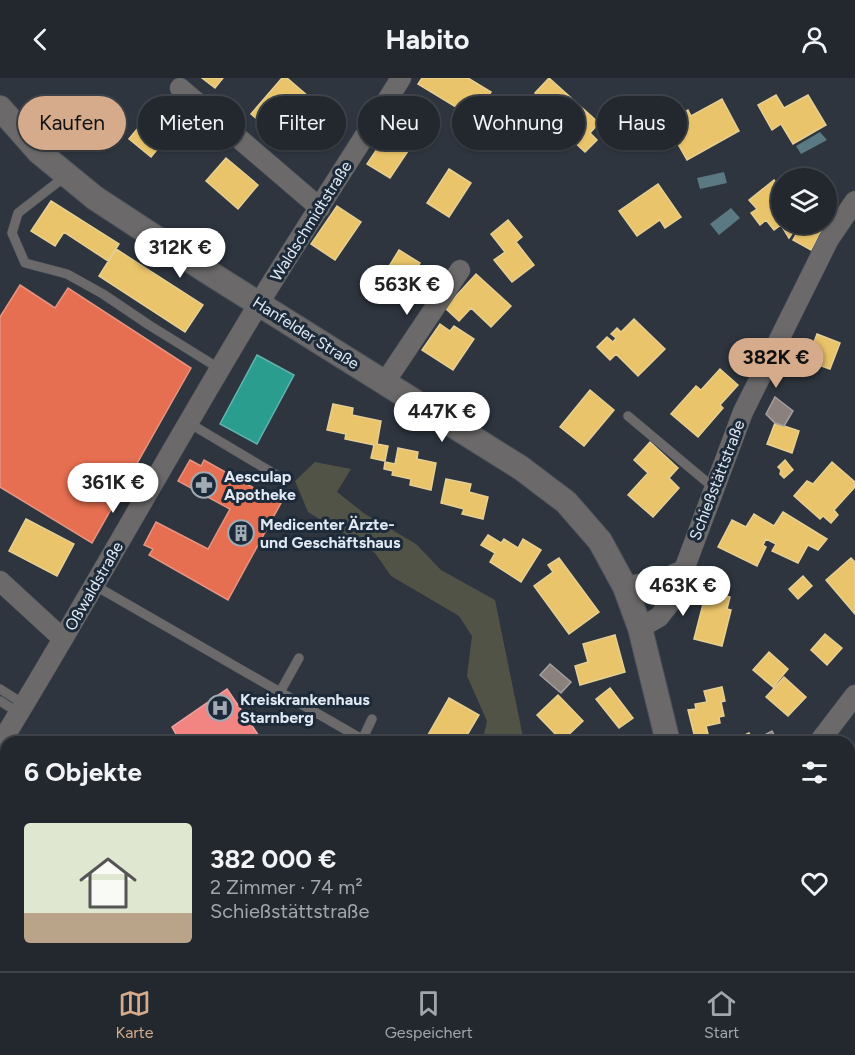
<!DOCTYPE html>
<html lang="de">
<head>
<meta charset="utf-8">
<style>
  body { margin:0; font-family:Figtree,sans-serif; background:#2a3036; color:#f1f3f6; height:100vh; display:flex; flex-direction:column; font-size:22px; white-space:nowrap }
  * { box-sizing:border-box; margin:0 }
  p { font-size:20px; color:#a2a6aa }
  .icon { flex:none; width:33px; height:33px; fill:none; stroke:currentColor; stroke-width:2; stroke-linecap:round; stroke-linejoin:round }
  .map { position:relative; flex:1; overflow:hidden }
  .sheet { position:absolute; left:0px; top:658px; width:855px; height:236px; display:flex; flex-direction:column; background:#22282e; border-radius:18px 18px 0 0; box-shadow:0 2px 4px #0004,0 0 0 2px #3f444a }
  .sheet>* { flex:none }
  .hud { position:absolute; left:18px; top:18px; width:819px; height:54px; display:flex; gap:12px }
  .buttons { position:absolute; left:771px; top:90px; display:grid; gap:12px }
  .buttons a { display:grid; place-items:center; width:66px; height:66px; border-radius:50%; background:#22282e; box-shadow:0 2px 4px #0004,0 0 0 2px #3f444a; font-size:30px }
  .price { position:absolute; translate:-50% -51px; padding:0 14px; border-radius:21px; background:#fff; color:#222; font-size:20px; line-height:39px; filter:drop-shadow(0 2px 3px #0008) }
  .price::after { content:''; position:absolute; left:50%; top:36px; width:18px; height:14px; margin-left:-9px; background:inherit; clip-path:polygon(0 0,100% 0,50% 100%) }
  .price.current { background:#d6ab8b; color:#111 }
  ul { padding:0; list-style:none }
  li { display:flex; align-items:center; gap:18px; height:150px; padding:0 24px }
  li+li { border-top:2px solid #3f444a }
  li span { display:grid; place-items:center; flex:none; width:168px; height:120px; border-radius:6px; color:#555 }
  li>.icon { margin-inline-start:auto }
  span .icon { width:72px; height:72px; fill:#fffc; stroke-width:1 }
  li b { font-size:26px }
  h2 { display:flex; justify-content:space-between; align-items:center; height:72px; padding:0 24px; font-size:26px }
  .pill { padding:0 21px; border-radius:27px; background:#22282e; box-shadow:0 2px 4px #0004,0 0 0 2px #3f444a; font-size:21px; line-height:54px }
  .pill.current { background:#d6ab8b; color:#111 }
  header { display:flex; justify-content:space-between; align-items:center; height:78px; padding:0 24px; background:#22282e; font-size:27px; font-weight:700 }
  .tab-bar { display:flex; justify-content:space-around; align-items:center; height:84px; border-top:2px solid #3f444a; background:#22282e; font-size:16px; color:#a2a6aa }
  .tab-bar a { display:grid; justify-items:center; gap:3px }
  .tab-bar .current { color:#d6ab8b }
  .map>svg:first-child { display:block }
  .green { fill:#515347 }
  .water { fill:#5b7983 }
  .homes { fill:#e9c46a; stroke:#e6cf93; stroke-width:1.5 }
  .shops { fill:#e76f51; stroke:#e59482; stroke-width:1.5 }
  .schools { fill:#2a9d8f; stroke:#61b4ad; stroke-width:1.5 }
  .health { fill:#f28482; stroke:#eda2a4; stroke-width:1.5 }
  .industry { fill:#8a817c; stroke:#a4a0a0; stroke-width:1.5 }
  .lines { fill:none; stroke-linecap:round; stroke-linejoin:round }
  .service-casing { stroke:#4c5259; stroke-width:10 }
  .minor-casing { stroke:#4c5259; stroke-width:21 }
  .tertiary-casing { stroke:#4c5259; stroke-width:26 }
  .service { stroke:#6b6969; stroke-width:9 }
  .minor { stroke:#6b6969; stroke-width:20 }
  .tertiary { stroke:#6b6969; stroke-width:24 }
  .labels { text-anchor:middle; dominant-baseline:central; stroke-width:6; stroke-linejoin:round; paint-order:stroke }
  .street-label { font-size:16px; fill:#e0e9f3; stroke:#1d2a3a }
  .poi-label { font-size:16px; font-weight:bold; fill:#e0e9f3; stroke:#1d2a3a; text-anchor:start }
</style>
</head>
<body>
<header><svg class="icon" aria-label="back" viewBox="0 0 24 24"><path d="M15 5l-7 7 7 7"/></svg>Habito<svg class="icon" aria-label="person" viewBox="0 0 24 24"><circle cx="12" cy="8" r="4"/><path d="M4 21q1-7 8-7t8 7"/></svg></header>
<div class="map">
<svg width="855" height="893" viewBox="0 0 855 893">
  <rect width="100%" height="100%" fill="#2e353e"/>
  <path class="green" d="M315,384L351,391L337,414L365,436L416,466L441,492L495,522L524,664H482L487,643L467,598L472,558L459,538L391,498L375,475L308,434L295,403Z
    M47,888H104L107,893H40Z
    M302,888H534L533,893H305Z"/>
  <path class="water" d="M820,54L827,62L801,76L796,68Z
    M724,94L727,105L700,111L697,100Z
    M731,130L740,140L719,157L710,146Z"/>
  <path class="homes" d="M202,0H223L215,10Z
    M282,0H287L308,18L275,57L251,36Z
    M422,0H468L491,14L474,40L418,6Z
    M549,0L599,45L590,55L597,62L585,74L555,46L544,57L520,35L536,17L535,15Z
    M776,17L784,30L808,17L826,47L793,66L781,46L772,52L758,27Z
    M722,21L739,53L687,82L669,50L675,47L672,41L688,32L691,38Z
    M161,22L183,40L151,79L129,61Z
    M395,44L418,58L390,100L367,86Z
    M226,80L258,107L238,131L206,103Z
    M449,91L471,105L449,139L427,125Z
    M774,102L782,111V146H810L822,152L811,172L793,162L798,153L795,151L789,160L781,147L774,152L766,142L760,147L751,135L757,131L749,122Z
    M658,106L681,139L665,150L660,142L637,158L619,133Z
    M51,123L119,166L108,183L64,154L55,168L31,153Z
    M337,128L361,144L335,182L311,166Z
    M508,142L522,159L516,164L534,187L512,204L494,182L505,174L491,156Z
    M116,171L203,227L185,254L99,198Z
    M399,172L420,185L397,220L377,208Z
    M476,196L511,228L491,249L471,230L459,243L445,230Z
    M634,241L665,271L638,298L616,276L610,282L597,269L607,259L613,264L616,260L611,256L617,250L621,254Z
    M440,246L450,253L454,248L474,261L453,292L422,272Z
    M817,256L840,265L830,291L807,283Z
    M720,291L738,307L720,327L723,330L698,359L671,336L696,308L701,312Z
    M590,312L614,332L584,368L560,349Z
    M333,326L353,330L352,337L381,343L377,366L388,368L385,383L371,380L374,367L345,361L346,356L327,352Z
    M775,345L799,353L792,375L767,366Z
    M650,364L678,390L669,400L679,410L653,439L628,417L648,395L634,382Z
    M398,370L418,374L417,381L436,385L431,412L410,407L411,401L392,397L393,393L384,391L385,384L395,386Z
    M785,382L793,392L784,400L780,396L781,392L778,389Z
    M832,384L855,404V409L834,432L838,437L831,445L823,438L820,441L794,418L807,403L813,406Z
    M446,401L471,406L469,414L488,419L483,441L462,436L464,431L441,425Z
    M783,434L827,461L818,472L808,467L798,485L772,473L776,466L766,461L763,467L766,469L757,488L718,469L732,442L746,449L754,436L774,448Z
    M26,441L74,466L57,498L9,473Z
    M488,457L501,465L504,461L518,470L523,461L541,472L521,504L490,484L495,475L481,467Z
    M559,480L599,534L569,556L534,508L553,494L548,487Z
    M851,480L855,484V536L826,502Z
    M803,498L812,508L798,521L789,511Z
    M711,514L730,519L727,531L731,532L722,568L694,561L703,526L708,527Z
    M825,556L842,570L827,587L811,572Z
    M615,557L625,594L580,607L575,588L588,584L583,566Z
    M769,574L788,591L773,609L753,592Z
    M784,599L806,619L788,638L766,619Z
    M722,609L725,623L721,624L724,638L719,639L720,645L706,648L708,656L695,660L688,632L696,631L695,626L707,624L704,613Z
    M610,610L633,640L619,650L596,621Z
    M558,617L583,643L562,663L537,637Z
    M449,620L479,637L463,664H424Z
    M749,655L754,664H730Z
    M766,888H805L804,893H765Z"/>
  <path class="shops" d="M20,207L55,230L68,210L191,290L92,465L0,409V239Z
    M190,382L201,388L204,382L281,425L228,522L149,477L153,471L144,467L156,444L208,471L230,431L178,403Z"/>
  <path class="schools" d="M257,277L294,297L257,366L220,346Z"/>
  <path class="health" d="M227,611L263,664H168L177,658L172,649Z
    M6,783V834L0,838V787Z
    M6,862V888H43L35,893H0V866Z
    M130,888H197L191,893H123Z
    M234,888H302L305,893H237Z"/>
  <path class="industry" d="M775,319L793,333L784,348L775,345L766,336Z
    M550,586L571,604L561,615L540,597Z
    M772,653L778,664H754L753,663Z
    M706,657L710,664H698L697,659Z"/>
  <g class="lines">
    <g class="service-casing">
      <path id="service" d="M67,97L18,135L12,155L25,185L67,196L103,216L149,247L220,291
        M628,338L714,410
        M189,345L278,398
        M94,507L367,664
        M0,611L24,626
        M280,614L299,580
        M0,623L19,635
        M362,662L372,641
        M617,893L618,888"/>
    </g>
    <g class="minor-casing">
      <path id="minor" d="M180,10L320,130
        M385,304L460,192
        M0,503L63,561
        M625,509L663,501L683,492
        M640,550L659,539L673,521L743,334L829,161L855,123
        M819,664L855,617
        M0,666C89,521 170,372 258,227C305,150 354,76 401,0"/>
    </g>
    <g class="tertiary-casing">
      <path id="tertiary" d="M0,30L39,74L95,120L208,194L521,390L566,424L600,463L625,509L640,550L668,664
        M721,888L722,893"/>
    </g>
    <use href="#service" class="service"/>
    <use href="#minor" class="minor"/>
    <use href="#tertiary" class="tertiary"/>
  </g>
  <defs>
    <g id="pharmacy-ring" transform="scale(1.35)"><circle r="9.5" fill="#1d2a3a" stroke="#a2aab4" stroke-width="1.5"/><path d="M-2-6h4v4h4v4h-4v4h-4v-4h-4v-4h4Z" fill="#a2aab4"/></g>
    <g id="building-ring" transform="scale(1.35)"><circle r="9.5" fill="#1d2a3a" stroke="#a2aab4" stroke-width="1.5"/><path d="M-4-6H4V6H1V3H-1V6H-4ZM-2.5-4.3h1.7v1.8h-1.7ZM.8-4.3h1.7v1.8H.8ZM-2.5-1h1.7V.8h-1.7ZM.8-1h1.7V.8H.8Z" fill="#a2aab4"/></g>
    <g id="hospital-ring" transform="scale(1.35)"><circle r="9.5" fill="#1d2a3a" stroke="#a2aab4" stroke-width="1.5"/><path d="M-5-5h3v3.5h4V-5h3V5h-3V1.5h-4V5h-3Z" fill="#a2aab4"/></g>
  </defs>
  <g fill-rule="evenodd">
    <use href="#pharmacy-ring" x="204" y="407"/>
    <use href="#building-ring" x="241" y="455"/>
    <use href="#hospital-ring" x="220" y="630"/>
  </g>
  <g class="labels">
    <g class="street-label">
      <text transform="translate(311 143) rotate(-58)">Waldschmidtstraße</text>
      <text transform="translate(306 255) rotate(32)">Hanfelder Straße</text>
      <text transform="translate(717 402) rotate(-69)">Schießstättstraße</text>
      <text transform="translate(94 508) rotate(-60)">Oßwaldstraße</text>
    </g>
    <g class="poi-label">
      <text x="224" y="398">Aesculap<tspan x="224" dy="18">Apotheke</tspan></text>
      <text x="260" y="446">Medicenter Ärzte-<tspan x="260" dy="18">und Geschäftshaus</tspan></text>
      <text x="240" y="621">Kreiskrankenhaus<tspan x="240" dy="18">Starnberg</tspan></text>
    </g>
  </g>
</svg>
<div class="buttons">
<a><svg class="icon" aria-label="layers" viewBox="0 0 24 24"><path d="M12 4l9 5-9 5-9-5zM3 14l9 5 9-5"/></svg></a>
</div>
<b class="price" style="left:180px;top:201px">312K €</b>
<b class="price" style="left:407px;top:238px">563K €</b>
<b class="price current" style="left:776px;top:311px">382K €</b>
<b class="price" style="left:442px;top:365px">447K €</b>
<b class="price" style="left:113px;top:436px">361K €</b>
<b class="price" style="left:683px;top:539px">463K €</b>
<div class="hud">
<a class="pill current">Kaufen</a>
<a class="pill">Mieten</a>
<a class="pill">Filter</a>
<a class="pill">Neu</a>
<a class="pill">Wohnung</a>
<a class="pill">Haus</a>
</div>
<section class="sheet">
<h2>6 Objekte<svg class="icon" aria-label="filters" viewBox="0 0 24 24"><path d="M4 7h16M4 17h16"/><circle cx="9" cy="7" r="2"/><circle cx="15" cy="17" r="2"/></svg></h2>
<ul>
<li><span style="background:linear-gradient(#dfe7d0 75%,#b9a48a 0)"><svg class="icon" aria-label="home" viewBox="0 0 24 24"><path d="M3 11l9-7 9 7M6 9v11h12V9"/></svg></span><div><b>382 000 €</b><p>2 Zimmer · 74 m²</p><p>Schießstättstraße</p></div><svg class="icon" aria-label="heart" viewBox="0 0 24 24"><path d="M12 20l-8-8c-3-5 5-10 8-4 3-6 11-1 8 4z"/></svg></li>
</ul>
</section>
</div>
<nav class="tab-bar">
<a class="current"><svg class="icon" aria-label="map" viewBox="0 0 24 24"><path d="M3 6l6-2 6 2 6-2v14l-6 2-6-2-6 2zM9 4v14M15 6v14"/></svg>Karte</a>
<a><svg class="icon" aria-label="saved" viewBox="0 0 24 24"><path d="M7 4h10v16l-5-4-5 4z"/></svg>Gespeichert</a>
<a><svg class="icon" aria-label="home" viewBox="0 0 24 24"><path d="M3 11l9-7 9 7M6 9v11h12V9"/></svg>Start</a>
</nav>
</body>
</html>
